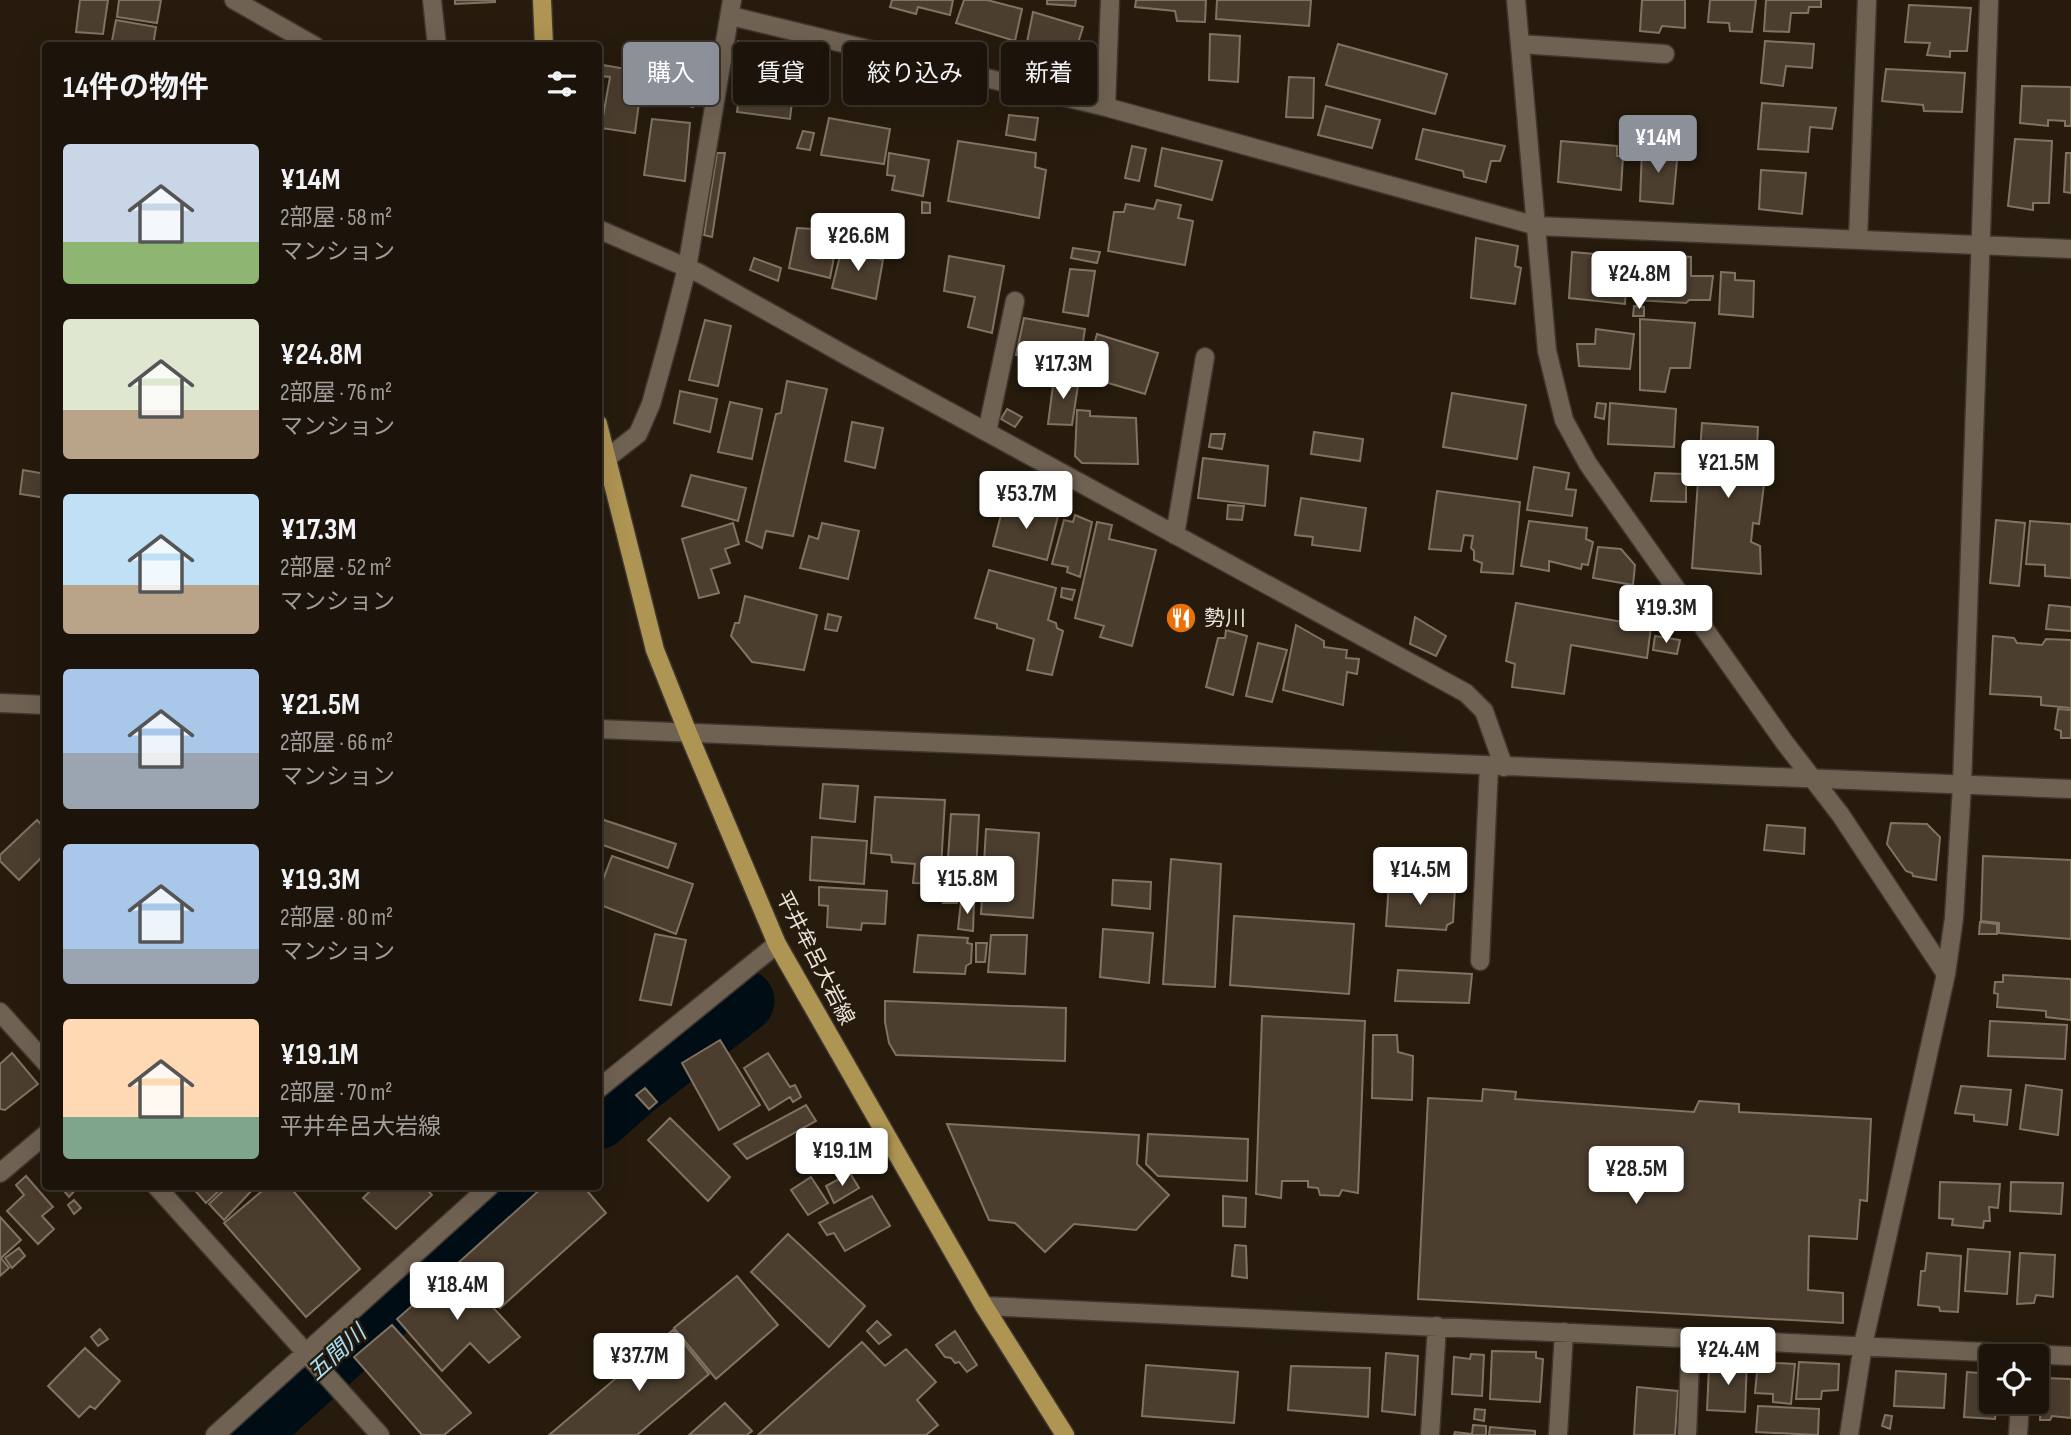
<!DOCTYPE html>
<html lang="ja">
<head>
<meta charset="utf-8">
<style>
  body { margin:0; font-family:"Sofia Sans Condensed","Noto Sans JP",sans-serif; background:#251d13; color:#f1f3f6; height:100vh; display:flex; flex-direction:column; font-size:26px; white-space:nowrap }
  * { box-sizing:border-box; margin:0 }
  p { font-size:23px; color:#a09e9c }
  .icon { flex:none; width:38px; height:38px; fill:none; stroke:currentColor; stroke-width:2; stroke-linecap:round; stroke-linejoin:round }
  .map { position:relative; flex:1; overflow:hidden }
  .panel { position:absolute; left:42px; top:42px; width:560px; height:1148px; display:flex; flex-direction:column; background:#1c140a; border-radius:7px; box-shadow:0 7px 28px #0002,0 0 0 2px #3a332b }
  .panel>* { flex:none }
  .guide { position:absolute; left:623px; top:42px; width:665px; height:63px; display:flex; gap:14px }
  .controls { position:absolute; left:1979px; top:1344px; display:grid; gap:14px }
  .controls a { display:grid; place-items:center; width:70px; height:70px; border-radius:7px; background:#1c140a; box-shadow:0 7px 28px #0002,0 0 0 2px #3a332b; font-size:35px }
  .price { position:absolute; translate:-50% -60px; padding:0 16px; border-radius:7px; background:#fff; color:#222; font-size:23px; line-height:46px; filter:drop-shadow(0 2px 4px #0008) }
  .price::after { content:''; position:absolute; left:50%; top:42px; width:21px; height:16px; margin-left:-10px; background:inherit; clip-path:polygon(0 0,100% 0,50% 100%) }
  .price.selected { background:#8c9099; color:#fff }
  ul { padding:0; list-style:none }
  li { display:flex; align-items:center; gap:21px; height:175px; padding:0 21px }
  li span { display:grid; place-items:center; flex:none; width:196px; height:140px; border-radius:7px; color:#555 }
  li>.icon { margin-inline-start:auto }
  span .icon { width:84px; height:84px; fill:#fffc; stroke-width:1 }
  li b { font-size:30px }
  h2 { display:flex; justify-content:space-between; align-items:center; height:84px; padding:0 21px; font-size:30px }
  .pill { padding:0 24px; border-radius:7px; background:#1c140a; box-shadow:0 7px 28px #0002,0 0 0 2px #3a332b; font-size:24px; line-height:63px }
  .pill.selected { background:#8c9099; color:#fff }
  .map>svg:first-child { display:block }
  .lines { fill:none; stroke-linecap:round; stroke-linejoin:round }
  .river { stroke:#000d15; stroke-width:63 }
  .building { fill:#4b3e2f; stroke:#807362; stroke-width:2 }
  .minor-casing { stroke:#3f3630; stroke-width:21 }
  .major-casing { stroke:#3f3630; stroke-width:21 }
  .minor { stroke:#706252; stroke-width:18 }
  .major { stroke:#af9553; stroke-width:18 }
  .labels { text-anchor:middle; dominant-baseline:central; stroke-width:5; stroke-linejoin:round; paint-order:stroke }
  .poi-label { font-size:21px; fill:#eae2d9; stroke:#261b0d; text-anchor:start }
  .street-label { font-size:21px; fill:#eae2d9; stroke:#261b0d }
  .water-label { font-size:23px; font-style:italic; fill:#a4def7; stroke:#261b0d }
</style>
</head>
<body>
<div class="map">
<svg width="2071" height="1435" viewBox="0 0 2071 1435">
  <rect width="100%" height="100%" fill="#261b0d"/>
  <g class="lines">
    <path class="river" d="M598,1118L633,1087L743,1001
      M246,1435L522,1186"/>
  </g>
  <path class="building" d="M80,0H108L103,34L76,32Z
    M119,0H161L157,23L117,17Z
    M455,0H495V2L455,4Z
    M892,0H953L950,15L918,7L916,14L890,7Z
    M964,0H987L1022,9L1015,41L956,23Z
    M1047,0H1076L1075,6L1047,4Z
    M1136,0H1206L1205,22L1177,21L1175,11L1135,7Z
    M1217,0H1311L1309,26L1216,19Z
    M1642,0H1685V28L1662,26L1659,33L1640,31Z
    M1710,0H1756L1752,32L1730,31L1729,23L1708,22Z
    M1766,0H1821V7H1809L1808,13H1791L1789,32L1764,31Z
    M1909,5L1971,8L1967,51H1950V57L1927,55L1930,43L1905,42Z
    M1033,12L1083,27L1074,56L1027,42Z
    M116,20L156,27L153,46H111Z
    M1210,34L1240,36L1238,82L1209,80Z
    M738,41L752,43L750,58L736,57Z
    M1765,41L1814,44L1812,68L1786,66L1783,86L1761,83Z
    M1338,44L1447,74L1435,114L1326,85Z
    M766,48L779,50L778,64L796,68L790,119L737,112L744,61H766Z
    M663,61L698,67L693,107L656,98Z
    M603,65L643,72L635,133L601,128L610,77L600,76Z
    M1886,69L1965,73L1962,112L1924,111L1923,105L1882,101Z
    M1289,77L1314,78L1313,118L1286,117Z
    M2022,86L2071,87V126H2065V121L2048,120V126L2020,123Z
    M1762,103L1836,108L1832,129L1810,127L1808,152L1758,149Z
    M1326,106L1380,120L1372,148L1318,135Z
    M1009,115L1038,118L1035,140L1006,135Z
    M829,118L890,129L884,164L821,155Z
    M652,119L690,123L685,181L644,175Z
    M1423,129L1505,146L1500,161H1491L1486,182L1464,177L1463,171L1416,159Z
    M803,131L814,133L810,150L797,148Z
    M2015,139L2052,141L2049,203H2033V210L2008,206Z
    M958,141L1036,153L1035,167L1046,170L1039,218L948,201Z
    M1561,141L1617,146V156H1623L1621,190L1558,182Z
    M1132,146L1146,149L1139,181L1125,178Z
    M1162,148L1222,161L1212,200L1155,186Z
    M1642,148L1678,150L1673,204L1640,201Z
    M717,153H725L712,237L704,235Z
    M889,153L929,160L923,196L892,190L895,176L887,175Z
    M2066,153H2071V193L2064,192Z
    M1761,170L1806,173L1802,214L1759,209Z
    M1157,200L1181,205L1178,218L1193,221L1185,265L1108,251L1114,212H1124L1126,204L1154,209Z
    M922,202L930,203V213H922Z
    M797,228L813,229L814,235L837,241L830,278L789,268Z
    M1476,238L1518,246L1515,266L1521,268L1515,304L1471,298Z
    M843,244L864,251L863,255L883,260L876,299L832,288Z
    M1073,248L1100,252L1097,263L1071,258Z
    M1572,252L1617,256L1616,269L1627,271L1625,304L1569,298Z
    M1650,254L1691,257V276H1713L1710,300H1689L1686,303L1636,300L1637,258H1648Z
    M949,256L1004,266L992,333L968,327L975,297L944,291Z
    M754,258L781,268L778,281L750,270Z
    M1070,269L1095,271L1088,316L1063,312Z
    M1721,272L1735,273V280L1754,281L1753,317L1719,314Z
    M1634,306L1644,307V316H1633Z
    M1024,318L1085,329L1079,366L1016,355Z
    M1640,319L1695,323L1690,368H1670L1665,392L1640,390Z
    M705,320L731,326L718,386L689,380Z
    M1596,329L1634,334L1630,369L1579,366L1577,344H1595Z
    M1097,334L1158,353L1145,394L1085,376Z
    M1054,377L1079,379L1072,425L1048,424Z
    M787,381L827,389L793,536L766,531L762,548L746,541L776,414L781,413Z
    M680,391L717,399L710,432L674,423Z
    M1452,393L1526,405L1517,459L1443,447Z
    M730,402L762,409L752,459L718,452Z
    M1597,403L1606,404L1604,419L1595,417Z
    M1610,403L1676,409L1674,447L1608,444Z
    M1007,409L1022,417L1015,427L1001,419Z
    M1077,410L1090,411V416L1136,418L1138,464L1082,463L1075,456Z
    M852,422L883,428L875,468L845,461Z
    M1702,423L1758,427L1756,466L1766,469L1759,524L1753,523L1751,542L1760,546L1761,574L1692,568Z
    M1314,432L1363,439L1360,461L1311,454Z
    M1211,434H1225L1222,449L1209,447Z
    M1203,458L1268,466L1265,506L1198,498Z
    M1534,467L1569,473L1566,489L1576,490L1572,516L1527,510Z
    M23,470L46,474V498L20,494Z
    M1655,473L1686,474V502L1651,501Z
    M691,475L746,488L738,521L682,506Z
    M1437,491L1520,502L1513,574L1481,572L1482,563L1474,560V551L1471,548L1473,536L1464,535L1461,551L1429,549Z
    M1301,498L1366,508L1360,551L1312,545L1313,537L1295,535Z
    M1014,503L1058,516L1047,560L993,546L1002,511L1010,510Z
    M1228,505L1244,506L1242,520L1227,519Z
    M1075,515L1092,522L1080,577L1067,572L1068,567L1052,564L1064,520L1073,522Z
    M1996,520L2025,523L2019,586L1990,583Z
    M1529,521L1587,528L1586,539L1593,542L1588,565L1582,564L1581,569L1549,561V571L1521,566Z
    M2030,521L2071,524V578L2045,576V565L2026,564Z
    M1097,522L1112,525L1109,539L1156,550L1132,646L1100,637L1104,626L1075,618Z
    M733,523L739,544L725,549L730,563L711,569L719,593L699,598L682,539Z
    M822,523L859,531L848,579L800,568L809,536L818,539Z
    M1598,547L1621,549L1635,565L1633,585L1593,578Z
    M989,570L1056,588L1048,620L1056,623L1057,628L1063,631L1052,675L1027,670L1034,639L997,628V624L975,618Z
    M1062,588L1075,590L1072,600L1061,597Z
    M745,596L817,615L804,670L752,662L731,636L735,623H739Z
    M1516,603L1651,627L1647,658L1571,645L1564,694L1512,687L1515,664L1506,661Z
    M2049,605L2071,607V631L2046,629Z
    M828,614L841,617L837,631L825,629Z
    M1415,617L1446,636L1436,656L1410,644Z
    M1296,625L1324,641V647L1347,650L1346,658L1359,659L1357,674L1347,672L1343,705L1283,690Z
    M1226,630L1247,636L1233,695L1206,687L1218,638H1225Z
    M1655,636L1680,640L1677,654L1653,650Z
    M1993,636L2014,638L2017,643L2042,645L2046,639L2071,640V708L2041,705V697L1990,694Z
    M1258,643L1287,650L1272,702L1246,696Z
    M2058,709L2071,710V738H2061V731L2055,729Z
    M823,784L858,786L855,822L820,818Z
    M875,797L945,800L940,884L913,883L915,864L892,862L891,855L871,853Z
    M951,814L979,815L975,889L946,887Z
    M598,818L676,844L668,868L600,844L598,849Z
    M37,820L46,829V853L19,880L0,861V855Z
    M1891,823L1927,824L1940,837L1936,880L1913,876L1912,873L1906,871L1887,844Z
    M1767,825L1805,828L1804,854L1764,850Z
    M986,829L1039,833L1033,918L981,914Z
    M812,837L867,841L864,884L810,880Z
    M612,856L693,884L676,934L598,904V893Z
    M1983,856L2071,860V939L1999,933V923L1981,921Z
    M1171,859L1221,864L1215,987L1163,984Z
    M1113,880L1151,882L1150,909L1112,905Z
    M1389,883L1455,888L1453,922L1447,925L1446,930L1386,926Z
    M819,887L887,891L885,924L862,923L861,930L827,927L828,906L819,905Z
    M945,893H958L957,903H943Z
    M961,901L974,902L973,931L958,929Z
    M1234,916L1354,924L1349,994L1230,985Z
    M1980,922L1997,924V934H1979Z
    M1103,929L1153,933L1149,983L1100,977Z
    M655,934L686,940L671,1005L640,1000Z
    M918,935L968,938L967,943L972,944L971,963L966,966L965,974L914,972Z
    M991,935H1027L1025,974L988,972Z
    M976,943H987L985,962H976Z
    M1398,970L1472,974L1469,1003L1395,1001Z
    M2003,975L2071,979V1020L2046,1017V1011L1997,1007L1998,994L1994,993L1995,982H2003Z
    M885,1001L1066,1008L1065,1061L896,1055L889,1043L885,1022Z
    M1262,1016L1365,1021L1358,1193L1342,1190L1339,1196L1320,1195L1318,1188L1308,1187V1181H1282L1281,1198L1256,1194Z
    M1990,1021L2067,1025L2065,1059L1988,1056Z
    M1373,1035H1397L1398,1052L1413,1056L1412,1100L1372,1098Z
    M720,1040L760,1105L719,1130L682,1063Z
    M12,1053L38,1084L5,1110L0,1109V1064Z
    M768,1053L790,1087L795,1085L801,1097L793,1102L790,1097L769,1110L744,1068Z
    M2026,1085L2062,1090L2058,1135L2020,1129Z
    M1961,1086L2011,1090L2007,1125L1974,1121V1115L1955,1113Z
    M645,1088L657,1102L649,1109L636,1095Z
    M1483,1089L1516,1092L1515,1099L1694,1112L1699,1101L1739,1104V1112L1871,1119L1867,1201L1860,1200L1857,1239L1809,1236L1808,1290L1843,1293V1323L1418,1299L1428,1098L1482,1101Z
    M806,1105L816,1121L747,1159L734,1144Z
    M670,1118L730,1177L708,1201L648,1140Z
    M947,1124L1139,1135L1137,1164L1169,1195L1136,1230L1074,1224L1045,1252L1015,1223L989,1220Z
    M1148,1134L1248,1139L1247,1181L1158,1176L1146,1164Z
    M850,1173L859,1188L834,1203L826,1186Z
    M26,1176L53,1207L42,1216L54,1229L38,1244L7,1211L24,1195L16,1185Z
    M811,1177L828,1203L808,1215L791,1190Z
    M1940,1182L2000,1184L1998,1208L1989,1207L1990,1221H1984L1983,1228L1952,1225L1953,1219L1939,1218Z
    M2011,1182L2063,1183L2061,1214L2010,1211Z
    M60,1186H79L69,1197Z
    M191,1186H224L206,1203Z
    M228,1186H256L224,1220L209,1204Z
    M268,1186H289L360,1269L306,1317L224,1223Z
    M375,1186H424L432,1195L396,1229L363,1198Z
    M544,1186H583L606,1213L500,1308L458,1263Z
    M872,1196L890,1226L845,1251L834,1233L827,1235L819,1223Z
    M1223,1196L1246,1198L1245,1227L1223,1226Z
    M74,1200L81,1208L74,1214L68,1205Z
    M0,1217L21,1240L1,1258L9,1268L0,1276Z
    M788,1234L865,1306L829,1347L751,1272Z
    M1235,1245L1246,1246L1247,1278L1232,1276Z
    M19,1248L25,1256L12,1268L5,1258Z
    M1968,1249L2010,1252L2007,1294L1965,1291Z
    M1927,1253L1961,1256L1958,1312L1940,1311L1939,1307L1918,1305L1921,1271H1925Z
    M2020,1253L2055,1255L2053,1297L2036,1295L2034,1303L2017,1304Z
    M456,1267L520,1337L489,1363L470,1343L442,1371L397,1319Z
    M737,1276L778,1325L716,1379L674,1328Z
    M877,1321L891,1335L879,1344L867,1331Z
    M392,1325L471,1413L444,1435H422L354,1357Z
    M100,1329L108,1339L98,1346L91,1337Z
    M673,1330L709,1374L637,1435H549Z
    M955,1331L977,1365L967,1372L959,1362L955,1363L951,1358L945,1357L936,1345Z
    M862,1342L885,1366L906,1349L936,1382L917,1400L938,1425L926,1435H758Z
    M85,1348L120,1381L95,1409L90,1406L79,1417L48,1386Z
    M1492,1351L1536,1352V1358L1543,1359L1540,1402L1490,1399Z
    M1386,1353L1418,1356L1415,1415L1382,1411Z
    M1471,1354L1484,1355L1482,1396L1452,1394L1454,1357L1470,1359Z
    M1726,1359L1747,1360L1745,1412L1707,1410L1709,1367L1725,1366Z
    M1758,1362L1795,1364L1791,1404L1773,1402V1394L1755,1393Z
    M1799,1362L1839,1364L1838,1390L1822,1391L1821,1399H1796Z
    M1146,1365L1238,1372L1234,1423L1142,1416Z
    M1291,1366L1370,1368L1368,1417L1288,1410Z
    M1896,1371L1946,1374L1944,1408L1894,1406Z
    M1967,1372L1992,1374V1402L1997,1404L1995,1419L1964,1417Z
    M2044,1378L2071,1379V1418L2052,1416L2050,1420H2040L2041,1388H2045Z
    M1637,1387L1678,1391L1675,1435H1634Z
    M725,1403L752,1431L747,1435H689Z
    M1758,1406L1819,1409L1818,1435L1756,1432Z
    M1475,1409L1485,1410L1484,1421L1474,1419Z
    M1885,1415L1892,1416L1890,1429L1882,1426Z
    M1473,1425L1486,1426V1435H1454L1455,1432L1472,1434Z
    M1490,1427L1535,1431V1435H1489Z"/>
  <g class="lines">
    <g class="minor-casing">
      <path id="minor" d="M234,0L315,46
        M432,0L437,46
        M1516,0L1547,351L1564,420L1588,464L1785,743L1840,814L1946,974
        M731,16L1106,107L1537,226L2071,249
        M1520,44L1665,54
        M1106,107L1110,0
        M598,229L699,273L847,356L1466,693L1484,711L1504,767
        M1858,239L1867,0
        M987,432L1015,301
        M606,459L638,434L651,404L669,339L687,268L732,0
        M1175,535L1205,357
        M0,703L46,705
        M598,729L2071,789
        M1480,961L1489,766
        M0,1012L46,1063
        M598,1089L777,944
        M0,1173L46,1134
        M156,1186L380,1435
        M984,1306L2071,1356
        M215,1435L490,1186
        M1430,1435L1437,1326
        M1558,1435L1564,1332
        M1687,1435L1691,1337
        M1849,1435L1863,1345L1946,974L1954,918L1962,785L1989,0
        M2018,1435L2020,1402"/>
    </g>
    <g class="major-casing">
      <path id="major" d="M542,0L544,46
        M598,424L655,650L688,733L777,944L984,1306L1065,1435"/>
    </g>
    <use href="#minor" class="minor"/>
    <use href="#major" class="major"/>
  </g>
  <defs>
    <g id="restaurant-disc" transform="scale(1.575)"><circle r="9.5" fill="#e8710a" stroke="#261b0d"/><path d="M-5-6h1v4h1v-4h1v4h1v-4h1v5L-1.5 .5V6h-2V.5L-5-1ZM5-6V6H3V1.5H1.5Q1.5-4 5-6Z" fill="#fff"/></g>
  </defs>
  <g fill-rule="evenodd">
    <use href="#restaurant-disc" x="1181" y="618"/>
  </g>
  <g class="labels">
    <g class="poi-label">
      <text x="1204" y="618">勢川</text>
    </g>
    <g class="street-label">
      <text transform="translate(815 958) rotate(63)">平井牟呂大岩線</text>
    </g>
    <g class="water-label">
      <text transform="translate(337 1353) rotate(-42)">五間川</text>
    </g>
  </g>
</svg>
<div class="controls">
<a><svg class="icon" aria-label="locate" viewBox="0 0 24 24"><circle cx="12" cy="12" r="6"/><path d="M12 2v4M12 18v4M2 12h4M18 12h4"/></svg></a>
</div>
<b class="price selected" style="left:1658px;top:175px">¥14M</b>
<b class="price" style="left:858px;top:273px">¥26.6M</b>
<b class="price" style="left:1639px;top:311px">¥24.8M</b>
<b class="price" style="left:1063px;top:401px">¥17.3M</b>
<b class="price" style="left:1728px;top:500px">¥21.5M</b>
<b class="price" style="left:1026px;top:531px">¥53.7M</b>
<b class="price" style="left:1666px;top:645px">¥19.3M</b>
<b class="price" style="left:1420px;top:907px">¥14.5M</b>
<b class="price" style="left:967px;top:916px">¥15.8M</b>
<b class="price" style="left:842px;top:1188px">¥19.1M</b>
<b class="price" style="left:1636px;top:1206px">¥28.5M</b>
<b class="price" style="left:457px;top:1322px">¥18.4M</b>
<b class="price" style="left:1728px;top:1387px">¥24.4M</b>
<b class="price" style="left:639px;top:1393px">¥37.7M</b>
<div class="guide">
<a class="pill selected">購入</a>
<a class="pill">賃貸</a>
<a class="pill">絞り込み</a>
<a class="pill">新着</a>
</div>
<section class="panel">
<h2>14件の物件<svg class="icon" aria-label="filters" viewBox="0 0 24 24"><path d="M4 7h16M4 17h16"/><circle cx="9" cy="7" r="2"/><circle cx="15" cy="17" r="2"/></svg></h2>
<ul>
<li><span style="background:linear-gradient(#c9d6e8 70%,#8fb573 0)"><svg class="icon" aria-label="home" viewBox="0 0 24 24"><path d="M3 11l9-7 9 7M6 9v11h12V9"/></svg></span><div><b>¥14M</b><p>2部屋 · 58 m²</p><p>マンション</p></div></li>
<li><span style="background:linear-gradient(#dfe7d0 65%,#b9a48a 0)"><svg class="icon" aria-label="home" viewBox="0 0 24 24"><path d="M3 11l9-7 9 7M6 9v11h12V9"/></svg></span><div><b>¥24.8M</b><p>2部屋 · 76 m²</p><p>マンション</p></div></li>
<li><span style="background:linear-gradient(#bfe0f5 65%,#b9a48a 0)"><svg class="icon" aria-label="home" viewBox="0 0 24 24"><path d="M3 11l9-7 9 7M6 9v11h12V9"/></svg></span><div><b>¥17.3M</b><p>2部屋 · 52 m²</p><p>マンション</p></div></li>
<li><span style="background:linear-gradient(#a9c7e8 60%,#9aa5b1 0)"><svg class="icon" aria-label="home" viewBox="0 0 24 24"><path d="M3 11l9-7 9 7M6 9v11h12V9"/></svg></span><div><b>¥21.5M</b><p>2部屋 · 66 m²</p><p>マンション</p></div></li>
<li><span style="background:linear-gradient(#a9c7e8 75%,#9aa5b1 0)"><svg class="icon" aria-label="home" viewBox="0 0 24 24"><path d="M3 11l9-7 9 7M6 9v11h12V9"/></svg></span><div><b>¥19.3M</b><p>2部屋 · 80 m²</p><p>マンション</p></div></li>
<li><span style="background:linear-gradient(#ffd9b3 70%,#7fa58c 0)"><svg class="icon" aria-label="home" viewBox="0 0 24 24"><path d="M3 11l9-7 9 7M6 9v11h12V9"/></svg></span><div><b>¥19.1M</b><p>2部屋 · 70 m²</p><p>平井牟呂大岩線</p></div></li>
</ul>
</section>
</div>
</body>
</html>
